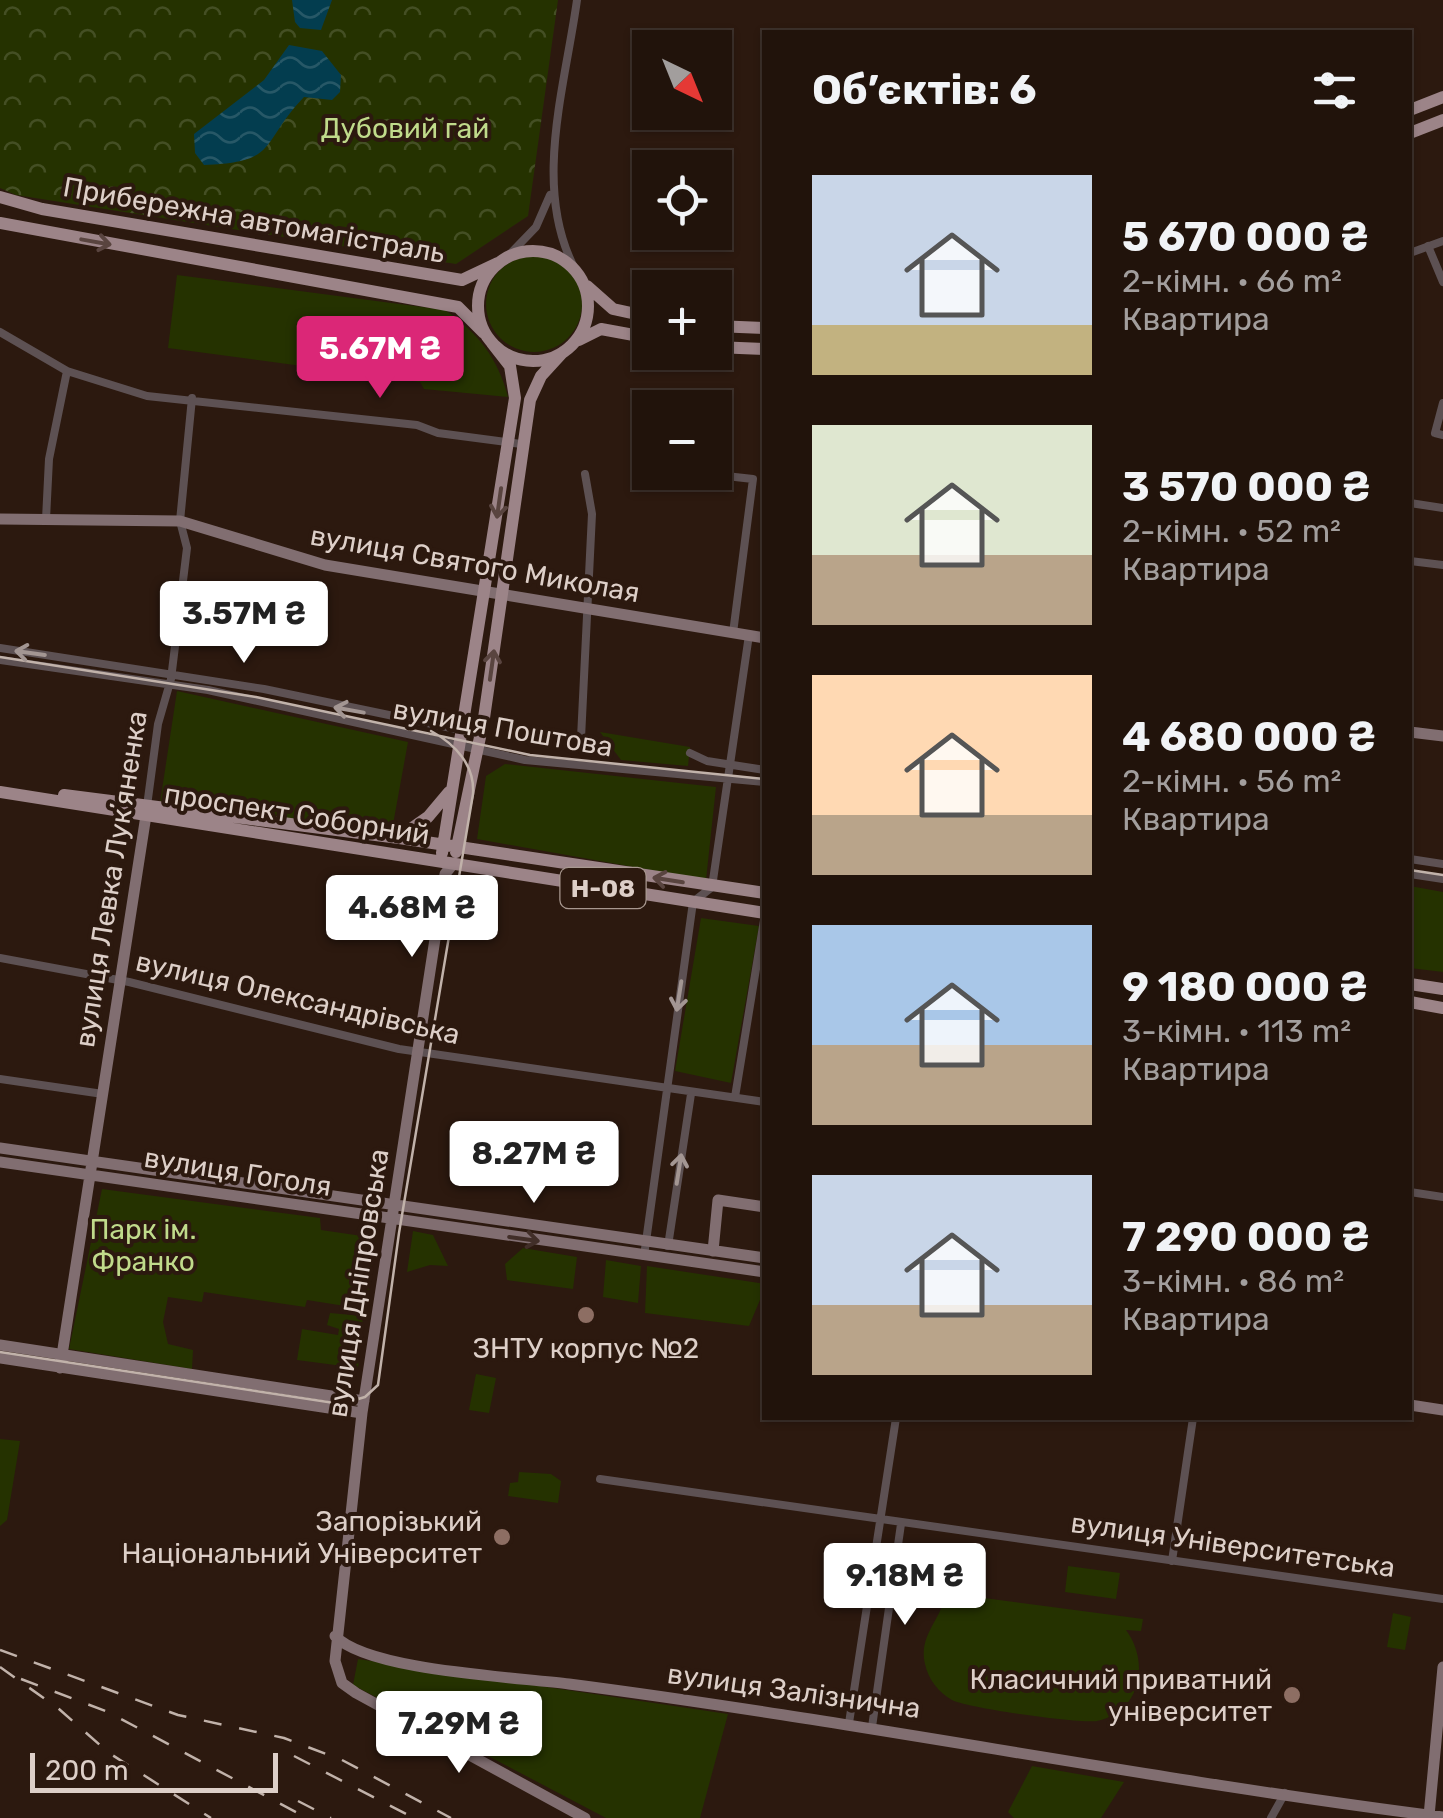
<!DOCTYPE html>
<html lang="uk">
<head>
<meta charset="utf-8">
<style>
  body { margin:0; font-family:Rubik,sans-serif; background:#2d2019; color:#f1f3f6; height:100vh; display:flex; flex-direction:column; font-size:38px; white-space:nowrap }
  * { box-sizing:border-box; margin:0 }
  p { font-size:32px; color:#a29e9d }
  .icon { flex:none; width:55px; height:55px; fill:none; stroke:currentColor; stroke-width:2; stroke-linecap:round; stroke-linejoin:round }
  .map { position:relative; flex:1; overflow:hidden }
  .side { position:absolute; left:762px; top:30px; width:650px; height:1390px; display:flex; flex-direction:column; background:#21130b; border-radius:0px; box-shadow:0 2px 8px #0004,0 0 0 2px #3e322c }
  .side>* { flex:none }
  .needle { width:65px; rotate:137deg }
  .controls { position:absolute; left:632px; top:30px; display:grid; gap:20px }
  .controls a { display:grid; place-items:center; width:100px; height:100px; border-radius:0px; background:#21130b; box-shadow:0 2px 8px #0004,0 0 0 2px #3e322c; font-size:50px }
  .scale { position:absolute; left:30px; bottom:25px; width:248px; box-sizing:border-box; padding-left:10px; border:5px solid #ddcfc8; border-top:0; font-size:28px; line-height:35px; white-space:nowrap; color:#ddcfc8; -webkit-text-stroke:8px #2c190f; paint-order:stroke }
  .price { position:absolute; translate:-50% -85px; padding:0 22px; border-radius:10px; background:#fff; color:#222; font-size:32px; line-height:65px; filter:drop-shadow(0 2px 5px #0008) }
  .price::after { content:''; position:absolute; left:50%; top:60px; width:30px; height:22px; margin-left:-15px; background:inherit; clip-path:polygon(0 0,100% 0,50% 100%) }
  .price.active { background:#db2777; color:#fff }
  ul { padding:0; list-style:none }
  li { display:flex; align-items:center; gap:30px; height:250px; padding:0 50px }
  li span { display:grid; place-items:center; flex:none; width:280px; height:200px; border-radius:0px; color:#555 }
  li>.icon { margin-inline-start:auto }
  span .icon { width:120px; height:120px; fill:#fffc; stroke-width:1 }
  li b { font-size:42px }
  h2 { display:flex; justify-content:space-between; align-items:center; height:120px; padding:0 50px; font-size:42px }
  .map>svg:first-child { display:block }
  .green { fill:#253200 }
  .forest { fill:url(#forest-crowns) }
  .water { fill:url(#water-waves) }
  .lines { fill:none; stroke-linecap:round; stroke-linejoin:round }
  .street { stroke:#5d5153; stroke-width:8 }
  .secondary { stroke:#816e71; stroke-width:11 }
  .primary { stroke:#9c8488; stroke-width:12 }
  .tram { stroke:#c1b2aa; stroke-width:2.5 }
  .rail { stroke:#c1b2aa; stroke-width:2.5; stroke-dasharray:18 18; stroke-linecap:butt }
  .oneway { stroke:#59443f }
  .oneway2 { stroke:#a39693 }
  .oneway3 { stroke:#412e28 }
  .education-dot { fill:#8d6e63; stroke:#2c190f; stroke-width:4 }
  .labels { text-anchor:middle; dominant-baseline:central; stroke-width:8; stroke-linejoin:round; paint-order:stroke }
  .shield { fill:#2c190f; stroke:#a89890; stroke-width:2.5 }
  .shield-label { font-size:25px; font-weight:bold; fill:#ddcfc8 }
  .park-label { font-size:28px; fill:#c0db8b; stroke:#2c190f }
  .street-label { font-size:28px; fill:#ddcfc8; stroke:#2c190f }
  .poi-label { font-size:28px; fill:#ddcfc8; stroke:#2c190f; text-anchor:end }
</style>
</head>
<body>
<div class="map">
<svg width="1443" height="1818" viewBox="0 0 1443 1818">
  <defs>
    <pattern id="forest-crowns" width="20" height="18" patternUnits="userSpaceOnUse" patternTransform="scale(2.5)"><rect width="20" height="18" fill="#253200"/><path d="M2 6a3 3 0 1 1 6 0M12 15a3 3 0 1 1 6 0" fill="none" stroke="#444f24"/></pattern>
    <pattern id="water-waves" width="16" height="10" patternUnits="userSpaceOnUse" patternTransform="scale(2.5)"><rect width="16" height="10" fill="#033d4f"/><path d="M0 5q4-4 8 0t8 0" fill="none" stroke="#275867"/></pattern>
  </defs>
  <rect width="100%" height="100%" fill="#2c190f"/>
  <path class="green" d="M486 304a48 48 0 1 1 96 0a48 48 0 1 1-96 0Z
    M177,275L445,310C478,333 498,358 508,397L424,389L420,382L168,348Z
    M177,691L408,742L392,830L160,803Z
    M600,732L690,747L688,766L621,760Z
    M505,764L716,787L706,880L477,839L486,776Z
    M1410,886L1443,892V972L1410,968Z
    M701,918L759,926L731,1083L675,1071Z
    M102,1189L320,1218L321,1230L376,1238L367,1302L348,1294L345,1306L307,1300L305,1307L204,1292L202,1302L168,1297L163,1322L168,1344L193,1350L192,1369L69,1349Z
    M413,1231L433,1235L448,1266L430,1265L407,1272Z
    M523,1248L577,1257L573,1289L507,1280L505,1264Z
    M606,1260L641,1266L638,1303L603,1297Z
    M647,1266L765,1284V1288L749,1326L645,1313Z
    M330,1313L363,1316L358,1368L297,1360L302,1329L338,1335L339,1329L327,1325Z
    M476,1374L496,1378L489,1413L469,1410Z
    M0,1439L20,1441L7,1520L0,1526Z
    M519,1472L551,1474L561,1481L558,1503L508,1496L510,1483L518,1482Z
    M1068,1566L1120,1573L1116,1599L1065,1592Z
    M946,1593L1143,1619L1141,1631L1126,1630C1150,1662 1141,1712 1097,1721C1081,1724 966,1708 952,1700C939,1693 928,1679 925,1664C918,1635 942,1619 946,1593Z
    M1393,1613L1411,1617L1405,1650L1387,1647Z
    M358,1659L728,1714L700,1818H606L353,1685Z
    M1032,1766L1124,1782L1101,1818H1014L1008,1812Z"/>
  <path class="forest" d="M0,0H558L528,216L456,264L16,195L0,188Z"/>
  <path class="water" d="M292,0H332L321,30L300,28L295,22Z
    M289,45L322,51L341,75L340,92L332,100L304,97C259,144 280,162 204,165L195,153L194,134L264,80Z"/>
  <g class="lines">
    <path class="street" d="M1428,246L1443,282
      M1410,253L1443,241
      M508,256L536,227L550,195
      M575,269C532,188 565,87 577,0
      M0,332L67,371L147,396L417,425L438,433L521,444
      M1443,403L1435,433L1443,435
      M717,475L753,479L733,633
      M1410,503L1443,508
      M46,519L49,459L67,371
      M1410,561L1443,565
      M0,648L264,689L480,734
      M0,660L208,690L525,760L765,782
      M581,738L592,514L585,474
      M690,753L707,761L765,770
      M147,806L158,724L171,679L187,548L180,521L192,398
      M1410,859L1443,864
      M1410,874L1443,879
      M0,958L129,982L399,1049L765,1102
      M0,1079L103,1094
      M735,1097L765,914
      M1410,1192L1443,1197
      M668,1246L691,1094
      M644,1256L693,902L712,887L749,635
      M600,1479L1443,1599
      M1172,1561L1193,1418
      M849,1723L896,1418
      M872,1727L901,1524
      M1271,1818L1285,1793"/>
    <path class="secondary" d="M0,519L180,521L325,565L765,638
      M1410,732L1443,736
      M453,864L445,874L362,1413L335,1661L342,1683L356,1693L585,1818
      M0,1148L765,1258
      M0,1162L765,1272
      M713,1251L718,1200L765,1207
      M0,1345L364,1401
      M0,1358L362,1413
      M60,1368L147,809
      M1410,1405L1443,1410
      M335,1636C368,1671 517,1677 569,1684C861,1722 1151,1780 1443,1817
      M1429,1816L1443,1667"/>
    <path class="primary" d="M1410,110L1443,97
      M1410,133L1443,120
      M0,197L42,209L462,280L498,263
      M0,223L458,307L484,333
      M478 306a55 55 0 1 1 110 0a55 55 0 1 1-110 0Z
      M587,286L613,309L650,317
      M715,326L765,328
      M579,340L601,329L650,338
      M715,347L765,349
      M0,792L765,913
      M64,795L399,838L765,893
      M398,838L428,817L449,792
      M456,852L484,718L530,400L541,376L563,352
      M442,853L515,398L510,366L492,343
      M1410,984L1443,989
      M1410,1002L1443,1008"/>
    <path class="tram" d="M0,657L256,697L530,755L765,779
      M1410,870L1443,875
      M0,1352L341,1404L365,1397L378,1385L399,1233L473,794C475,765 455,744 431,731"/>
    <path class="rail" d="M0,1650L178,1715L284,1738L342,1760L451,1818
      M0,1667L59,1709L109,1753L211,1818
      M21,1679L108,1712L307,1818
      M294,1756L414,1818
      M298,1801L331,1818"/>
  </g>
  <defs><path id="oneway-shaft" d="M-6 0H5M1.5-3L5.5 0L1.5 3" fill="none" stroke-width="1.6" stroke-linecap="round" stroke-linejoin="round" transform="scale(2.5)"/></defs>
  <g class="oneway">
    <use href="#oneway-shaft" transform="translate(96 242) rotate(10)"/>
    <use href="#oneway-shaft" transform="translate(499 503) rotate(98)"/>
    <use href="#oneway-shaft" transform="translate(492 665) rotate(-82)"/>
    <use href="#oneway-shaft" transform="translate(668 880) rotate(-171)"/>
  </g>
  <g class="oneway2">
    <use href="#oneway-shaft" transform="translate(30 653) rotate(-172)"/>
    <use href="#oneway-shaft" transform="translate(349 710) rotate(-170)"/>
    <use href="#oneway-shaft" transform="translate(679 996) rotate(99)"/>
    <use href="#oneway-shaft" transform="translate(679 1169) rotate(-81)"/>
  </g>
  <use class="oneway3" href="#oneway-shaft" transform="translate(524 1239) rotate(8)"/>
  <g class="education-dot">
    <circle cx="586" cy="1315" r="10"/>
    <circle cx="502" cy="1537" r="10"/>
    <circle cx="1292" cy="1695" r="10"/>
  </g>
  <g class="labels">
    <rect class="shield" x="560.5" y="868" width="85" height="40" rx="8"/>
    <g class="shield-label">
      <text x="603" y="888">Н-08</text>
    </g>
    <g class="park-label">
      <text x="405" y="128">Дубовий гай</text>
      <text x="143" y="1229">Парк ім.<tspan x="143" dy="32">Франко</tspan></text>
    </g>
    <g class="street-label">
      <text transform="translate(254 220) rotate(10)">Прибережна автомагістраль</text>
      <text transform="translate(475 564) rotate(10)">вулиця Святого Миколая</text>
      <text transform="translate(503 728) rotate(10)">вулиця Поштова</text>
      <text transform="translate(297 814) rotate(9)">проспект Соборний</text>
      <text transform="translate(111 879) rotate(-81)">вулиця Левка Лукʼяненка</text>
      <text transform="translate(298 998) rotate(13)">вулиця Олександрівська</text>
      <text transform="translate(238 1172) rotate(9)">вулиця Гоголя</text>
      <text transform="translate(358 1283) rotate(-81)">вулиця Дніпровська</text>
      <text transform="translate(1233 1545) rotate(8)">вулиця Університетська</text>
      <text transform="translate(794 1691) rotate(8)">вулиця Залізнична</text>
    </g>
    <g class="poi-label">
      <text x="586" y="1348" text-anchor="middle">ЗНТУ корпус №2</text>
      <text x="482" y="1521">Запорізький<tspan x="482" dy="32">Національний Університет</tspan></text>
      <text x="1272" y="1679">Класичний приватний<tspan x="1272" dy="32">університет</tspan></text>
    </g>
  </g>
</svg>
<div class="controls">
<a><svg class="needle" viewBox="-14 -14 28 28"><path d="M0-13l5 13h-10z" fill="#e53935"/><path d="M0 13l5-13h-10z" fill="#a29e9d"/></svg></a>
<a><svg class="icon" aria-label="locate" viewBox="0 0 24 24"><circle cx="12" cy="12" r="6"/><path d="M12 2v4M12 18v4M2 12h4M18 12h4"/></svg></a>
<a>+</a>
<a>−</a>
</div>
<div class="scale">200 m</div>
<b class="price active" style="left:380px;top:401px">5.67M ₴</b>
<b class="price" style="left:244px;top:666px">3.57M ₴</b>
<b class="price" style="left:412px;top:960px">4.68M ₴</b>
<b class="price" style="left:534px;top:1206px">8.27M ₴</b>
<b class="price" style="left:905px;top:1628px">9.18M ₴</b>
<b class="price" style="left:459px;top:1776px">7.29M ₴</b>
<section class="side">
<h2>Об’єктів: 6<svg class="icon" aria-label="filters" viewBox="0 0 24 24"><path d="M4 7h16M4 17h16"/><circle cx="9" cy="7" r="2"/><circle cx="15" cy="17" r="2"/></svg></h2>
<ul>
<li><span style="background:linear-gradient(#c9d6e8 75%,#c2b280 0)"><svg class="icon" aria-label="home" viewBox="0 0 24 24"><path d="M3 11l9-7 9 7M6 9v11h12V9"/></svg></span><div><b>5 670 000 ₴</b><p>2-кімн. · 66 m²</p><p>Квартира</p></div></li>
<li><span style="background:linear-gradient(#dfe7d0 65%,#b9a48a 0)"><svg class="icon" aria-label="home" viewBox="0 0 24 24"><path d="M3 11l9-7 9 7M6 9v11h12V9"/></svg></span><div><b>3 570 000 ₴</b><p>2-кімн. · 52 m²</p><p>Квартира</p></div></li>
<li><span style="background:linear-gradient(#ffd9b3 70%,#b9a48a 0)"><svg class="icon" aria-label="home" viewBox="0 0 24 24"><path d="M3 11l9-7 9 7M6 9v11h12V9"/></svg></span><div><b>4 680 000 ₴</b><p>2-кімн. · 56 m²</p><p>Квартира</p></div></li>
<li><span style="background:linear-gradient(#a9c7e8 60%,#b9a48a 0)"><svg class="icon" aria-label="home" viewBox="0 0 24 24"><path d="M3 11l9-7 9 7M6 9v11h12V9"/></svg></span><div><b>9 180 000 ₴</b><p>3-кімн. · 113 m²</p><p>Квартира</p></div></li>
<li><span style="background:linear-gradient(#c9d6e8 65%,#b9a48a 0)"><svg class="icon" aria-label="home" viewBox="0 0 24 24"><path d="M3 11l9-7 9 7M6 9v11h12V9"/></svg></span><div><b>7 290 000 ₴</b><p>3-кімн. · 86 m²</p><p>Квартира</p></div></li>
</ul>
</section>
</div>
</body>
</html>
